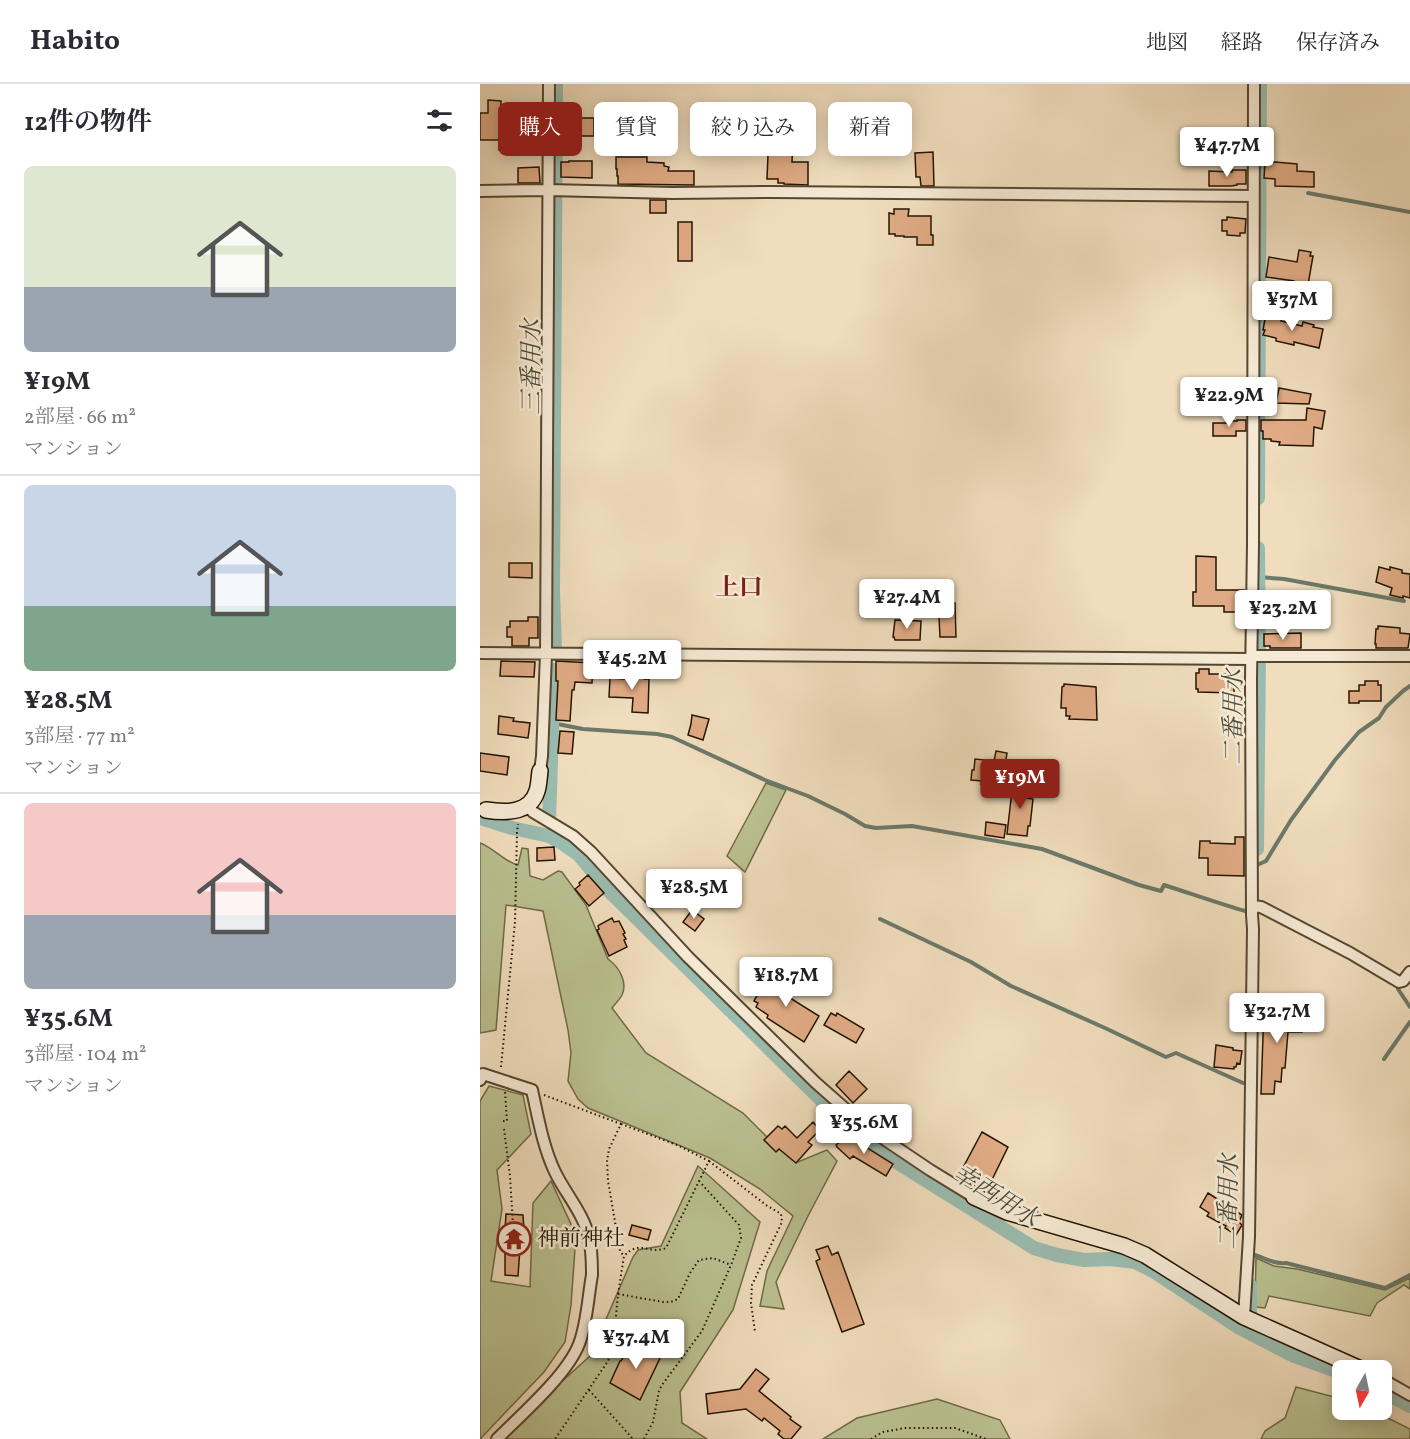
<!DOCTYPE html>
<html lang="ja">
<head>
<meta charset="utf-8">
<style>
  body { margin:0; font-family:Vollkorn,"Noto Serif JP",serif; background:#f7f7f7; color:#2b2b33; height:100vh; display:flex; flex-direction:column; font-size:22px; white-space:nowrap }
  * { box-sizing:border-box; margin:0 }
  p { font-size:20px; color:#7c7c81 }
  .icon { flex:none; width:33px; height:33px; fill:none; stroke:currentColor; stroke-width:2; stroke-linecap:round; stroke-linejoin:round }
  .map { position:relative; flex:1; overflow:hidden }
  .drawer { display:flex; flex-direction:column; background:#fff; width:480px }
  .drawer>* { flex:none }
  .guide { position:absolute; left:18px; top:18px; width:570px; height:54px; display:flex; gap:12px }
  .needle { width:39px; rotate:189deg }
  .buttons { position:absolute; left:852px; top:1276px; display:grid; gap:12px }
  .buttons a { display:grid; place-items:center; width:60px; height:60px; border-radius:9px; background:#fff; box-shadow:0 3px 15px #0003; font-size:30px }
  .price { position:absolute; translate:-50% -51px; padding:0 14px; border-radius:6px; background:#fff; color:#222; font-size:20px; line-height:39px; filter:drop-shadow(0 2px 3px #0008) }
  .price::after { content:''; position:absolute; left:50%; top:36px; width:18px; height:14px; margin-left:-9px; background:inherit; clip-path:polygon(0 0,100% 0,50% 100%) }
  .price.on { background:#8f2418; color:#fff }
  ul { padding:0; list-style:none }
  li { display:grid; align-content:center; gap:12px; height:318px; padding:0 24px }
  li+li { border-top:2px solid #e1e1e2 }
  li span { display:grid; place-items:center; height:186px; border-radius:9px; color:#555 }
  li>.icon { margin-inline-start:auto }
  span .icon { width:108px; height:108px; fill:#fffc; stroke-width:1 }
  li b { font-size:26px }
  h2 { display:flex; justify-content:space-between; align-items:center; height:72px; padding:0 24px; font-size:26px }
  .tag { padding:0 21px; border-radius:9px; background:#fff; box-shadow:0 3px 15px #0003; font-size:21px; line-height:54px }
  .tag.on { background:#8f2418; color:#fff }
  header { display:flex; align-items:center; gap:36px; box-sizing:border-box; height:84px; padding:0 30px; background:#fff; border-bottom:2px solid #e1e1e2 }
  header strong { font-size:28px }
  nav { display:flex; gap:33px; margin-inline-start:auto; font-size:21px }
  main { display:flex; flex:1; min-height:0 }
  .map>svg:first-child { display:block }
  .green { fill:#bac090; stroke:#6f6a48; stroke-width:1.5 }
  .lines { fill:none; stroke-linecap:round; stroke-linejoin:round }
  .stream { stroke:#6b796a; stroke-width:4 }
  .canal { stroke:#9abcb0; stroke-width:14 }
  .building { fill:#e0ab84; stroke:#241401; stroke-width:1.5 }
  .street-casing { stroke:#574630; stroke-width:14 }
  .secondary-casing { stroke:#241401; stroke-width:18 }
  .path { stroke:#241401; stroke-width:2; stroke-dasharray:1.5 3; stroke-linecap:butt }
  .street { stroke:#f5e9d4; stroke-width:10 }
  .secondary { stroke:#f5e9d4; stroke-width:15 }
  .labels { text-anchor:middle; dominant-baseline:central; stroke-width:5; stroke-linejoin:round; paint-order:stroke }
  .poi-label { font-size:22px; fill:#241401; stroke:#f5e9d4; text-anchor:start }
  .water-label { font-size:24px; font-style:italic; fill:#4d4f3e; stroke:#f5e9d4 }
  .neighbourhood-label { font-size:24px; font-weight:bold; fill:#7a1f14; stroke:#f5e9d4 }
</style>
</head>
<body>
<header>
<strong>Habito</strong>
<nav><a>地図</a><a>経路</a><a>保存済み</a></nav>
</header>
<main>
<section class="drawer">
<h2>12件の物件<svg class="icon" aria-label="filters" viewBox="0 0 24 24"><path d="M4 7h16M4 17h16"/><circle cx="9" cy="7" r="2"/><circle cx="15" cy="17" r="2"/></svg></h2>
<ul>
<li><span style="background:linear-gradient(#dfe7d0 65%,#9aa5b1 0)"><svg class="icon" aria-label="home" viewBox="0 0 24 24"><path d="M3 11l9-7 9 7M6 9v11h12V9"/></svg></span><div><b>¥19M</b><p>2部屋 · 66 m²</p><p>マンション</p></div></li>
<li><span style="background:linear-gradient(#c9d6e8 65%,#7fa58c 0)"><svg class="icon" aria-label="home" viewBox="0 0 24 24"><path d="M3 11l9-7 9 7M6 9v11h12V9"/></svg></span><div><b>¥28.5M</b><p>3部屋 · 77 m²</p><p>マンション</p></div></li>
<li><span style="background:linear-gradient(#f6c9c9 60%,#9aa5b1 0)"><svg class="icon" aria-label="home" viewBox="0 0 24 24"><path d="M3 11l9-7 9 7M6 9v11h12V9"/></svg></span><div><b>¥35.6M</b><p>3部屋 · 104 m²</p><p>マンション</p></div></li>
</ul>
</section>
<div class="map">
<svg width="930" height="1355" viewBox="0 0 930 1355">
  <rect width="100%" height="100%" fill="#f0ddbd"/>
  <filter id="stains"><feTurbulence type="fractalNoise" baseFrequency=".00333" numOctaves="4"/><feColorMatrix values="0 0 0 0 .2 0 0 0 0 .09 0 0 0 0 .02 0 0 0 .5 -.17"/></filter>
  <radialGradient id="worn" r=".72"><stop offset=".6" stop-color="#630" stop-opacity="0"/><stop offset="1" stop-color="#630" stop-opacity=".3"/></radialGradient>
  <path class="green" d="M286,699L306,706L265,788L247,772Z
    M0,759C14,764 24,778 38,781L42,764L48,765L50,792L63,796L78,787L82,788L106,821L128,875C139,883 148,898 142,911C140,915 135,920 132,924L166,969L263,1029L297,1063L318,1078L347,1066L357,1077L329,1130L296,1198L304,1225L280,1222L287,1187L313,1132L280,1105L230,1074L108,1024L98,1015L88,997L91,969L88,946L63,827L26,821L16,946L0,949Z
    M9,1002L43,1011L51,1050L17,1086L22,1125L11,1197L50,1203L53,1119L71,1097L96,1151L91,1221L85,1258L64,1288L0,1355V1017Z
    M218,1082L280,1138L253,1226L200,1308L202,1339L227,1355H18L110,1272L153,1173L158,1166L181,1162Z
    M776,1174L794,1182L817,1185L905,1206L930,1194V1205L924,1201L897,1219L890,1232L789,1212L785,1224L775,1223Z
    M816,1303L862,1315V1326H892L930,1345V1355H781L785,1347L805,1334Z
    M457,1315L520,1336L530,1355H343L377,1334Z"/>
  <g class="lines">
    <path class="stream" d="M828,109L930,128
      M778,493L804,495L924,517
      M72,639L103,645L177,650L192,653L285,696L328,712L365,730L385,742L396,744L432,742L562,765L659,801L681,807L684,801C712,810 740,820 768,828
      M777,781L786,777L811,736L855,676L879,648L899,634L906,623L923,607L930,602
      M400,835L491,878L531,902L625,944L686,973L696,969L763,999
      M918,901V905L930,923
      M904,975L930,938
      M771,1170C782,1172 794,1181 806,1179L905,1204L930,1191"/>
    <path class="canal" d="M778,414L780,0
      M75,566L73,507L76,0
      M0,734L32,744L69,752L82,759L99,771L127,805L383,1057L554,1164L577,1171L604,1176L630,1175L655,1178L673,1187L758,1243L814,1272L862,1289
      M69,737L74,586
      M777,765L779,570L778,464
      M770,1229V1201
      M902,1307L930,1322"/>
  </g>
  <path class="building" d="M8,16L21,17L20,40L60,39V54L43,53V66H19V56H0V29H8Z
    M91,34H114V52H92Z
    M296,53L313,54L312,78H328V101L304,100V99H298V95H287L288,71H296Z
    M453,68L454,102H441L440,93H436L435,69Z
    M136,73H167V78L184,79V82L189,83L188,87H214V101L138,100V92H137V85H136Z
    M89,77H112V94L81,93V78H89Z
    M795,78L817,80V87L834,88V103L795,102V95L784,94L785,79Z
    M59,83L60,99H38V84Z
    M752,86H766V100H757V101L751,102H729V87L752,88Z
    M170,116H186V129H170Z
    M414,125H429L428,132H451V151H453V161H437V153H424V152H415V150H409V129L414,130Z
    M747,133L766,135L765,149H760V152L747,151V147H742V136H747Z
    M198,138H212V177H198Z
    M819,166L831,168L830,172H833L828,201L814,199V197L786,193L789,173L817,178Z
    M786,230L801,234V237L822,242L823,238L834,241L833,243L843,245L839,264L814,258V261L796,257V254L783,251L785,246H783Z
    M732,301L761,302L760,317L732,315Z
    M799,304L831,310L829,320L796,319Z
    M827,324L845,327L842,345L834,343L833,362L799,361L800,358L791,357V355H783V347H781V336H826Z
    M757,336H766V347H756V352H733V339H749V337H757Z
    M716,472L736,473V506H764L763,521H759V528H744V522H713V508H716Z
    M29,479H52V494L29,493Z
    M899,483L910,486V483L922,486V489L930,490V514L923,512V514L910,511L912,504L896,498Z
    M783,507H795L794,527H783Z
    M465,519H475L476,553H460L459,533H464Z
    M48,533H58V554H49V562H32V553H27V543H30V537H48Z
    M415,536L441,537L440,556H415L414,553H413Z
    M898,542L920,544V549L930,550L928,564H896V560H895L896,545H898Z
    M821,549V564H790V562H784V550Z
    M21,577L55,578L54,593L20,592Z
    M76,577L113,579L112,599L95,598L94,606H92L90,637L76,636L78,597H76Z
    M719,585H729V590H754V609L718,608V605H716V589H719Z
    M144,591H164V595H169L168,629L152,628L153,614L129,613L130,594L144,595Z
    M885,597H898V601H901V617H879V619H869V607H879V601H885Z
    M584,600L616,603L617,636L589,635L590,632H586V624H581L582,603L584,602Z
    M212,631L229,635L223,656L208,651L211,640Z
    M19,632L34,634L33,637L50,639L48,654L18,650Z
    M80,647L94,648L92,670L78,669Z
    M516,667L527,669L524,688H525L523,702L501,700L502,697L491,696L492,686H494L495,675L514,677Z
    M0,669L29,673L27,691L0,687Z
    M533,698L548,700L547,714L553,715L550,742H548L547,752L527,750Z
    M506,738L526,741L524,754L505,751Z
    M755,753H764V792L728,791V774H719L720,757H730V759L755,760Z
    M74,763L75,776L57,777V764Z
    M108,791L124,809L109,822L95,805L100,801L99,799Z
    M212,826L224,835L215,847L203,838Z
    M132,834L134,838L139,837L145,849L143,850L146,855L144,856L147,863L129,872L117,846L119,845L118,842L119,841Z
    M298,885L312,892L302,909L339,932L324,958L287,934L288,931L276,923L278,919L274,917L279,908L284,910Z
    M784,924L823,926L822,948H808L805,984H802L801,998L795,997L794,1010H781Z
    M351,929L356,932L357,929L384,945L376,959L344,941Z
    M736,961L753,964V966L762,967L760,980L757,979L756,983H754V985L734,983Z
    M369,987L387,1005L373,1019L356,1001Z
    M333,1038L340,1046L328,1058L332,1061L316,1079L299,1065L296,1068L284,1056L298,1042L302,1045L305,1042L317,1054Z
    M502,1048L528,1063L506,1108L478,1093Z
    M370,1050L376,1057L413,1080L406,1092L373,1072L370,1075L357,1063L356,1061Z
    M728,1109L762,1131L759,1138L762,1141L756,1151L745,1144L746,1142L727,1132L729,1129L720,1123Z
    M26,1130L43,1131L44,1147H47V1164H40L38,1192L25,1191V1163H20V1146H25Z
    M152,1141L171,1146L168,1156L149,1151Z
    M348,1162L352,1171L358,1168L384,1240L362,1248L336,1177L340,1175L336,1166Z
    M153,1257L181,1272L160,1316L130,1299L140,1277H141Z
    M276,1285L289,1295L279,1307L311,1333L310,1335L321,1343L311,1355H304L298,1350L300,1347L284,1334L282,1337L266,1325L228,1330L226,1310L260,1305Z"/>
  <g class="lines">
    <g class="street-casing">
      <path id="street" d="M0,107L68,106L193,109L291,108L773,112
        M0,569L772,575
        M772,572H930
        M60,687L62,672L66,570L69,0
        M47,721L53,728L93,752L111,768L208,873L336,999L386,1043L450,1086L494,1113
        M772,822L781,823L870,869L919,898L923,897L930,888
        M0,996L3,990L52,1006C58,1033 63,1063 75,1088C85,1109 104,1130 109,1154C112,1166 112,1179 112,1191C108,1213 107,1240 99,1260C87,1291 41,1331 17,1355
        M764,1233L769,1153L773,845L772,831L771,595L773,460L774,0
        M902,1295L930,1311"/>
    </g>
    <g class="secondary-casing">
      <path id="secondary" d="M6,726C25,729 50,730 57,707C59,701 59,694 60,687
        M494,1113L527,1128L644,1162L665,1171L764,1233L885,1287"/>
    </g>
    <path class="path" d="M21,983L35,838L37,749L38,740
      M64,1011L141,1040L129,1065L127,1077L128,1097L140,1167L144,1172L138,1210L133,1264L128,1277L75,1355
      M23,1037H27L25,1008
      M141,1040L197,1061L229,1077L186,1164C169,1171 160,1155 144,1172
      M24,1045L30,1092L33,1141
      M229,1077L286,1121L301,1130L302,1138L272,1201L271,1219L275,1248
      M138,1210L183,1218H191L198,1215L210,1189L219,1176L233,1174L251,1181
      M109,1306L153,1355
      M164,1355L173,1338L179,1307L182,1301L222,1247L251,1181L261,1154L259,1141L219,1097
      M391,1355L403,1348L425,1344H475L506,1355"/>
    <use href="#street" class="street"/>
    <use href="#secondary" class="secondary"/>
  </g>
  <defs>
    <g id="temple-ring" transform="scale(1.725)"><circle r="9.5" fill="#f5e9d4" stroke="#8f2418" stroke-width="1.5"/><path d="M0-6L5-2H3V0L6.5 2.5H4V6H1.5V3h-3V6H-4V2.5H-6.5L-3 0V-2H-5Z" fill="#8f2418"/></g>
  </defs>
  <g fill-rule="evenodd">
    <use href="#temple-ring" x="34" y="1155"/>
  </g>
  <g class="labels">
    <g class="poi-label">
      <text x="57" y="1155">神前神社</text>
    </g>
    <g class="water-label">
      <text transform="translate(53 283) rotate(-90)">三番用水</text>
      <text transform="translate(755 633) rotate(-90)">二番用水</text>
      <text transform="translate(515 1113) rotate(32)">幸西用水</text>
      <text transform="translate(750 1118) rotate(-89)">二番用水</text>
    </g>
    <g class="neighbourhood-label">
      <text x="259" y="505">上口</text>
    </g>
  </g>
  <rect width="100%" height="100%" filter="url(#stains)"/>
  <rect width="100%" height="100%" fill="url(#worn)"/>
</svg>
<div class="buttons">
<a><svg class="needle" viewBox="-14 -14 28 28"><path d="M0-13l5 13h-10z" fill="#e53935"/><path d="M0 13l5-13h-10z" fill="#7c7c81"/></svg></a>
</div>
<b class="price" style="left:747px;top:94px">¥47.7M</b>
<b class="price" style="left:812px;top:248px">¥37M</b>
<b class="price" style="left:749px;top:344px">¥22.9M</b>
<b class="price" style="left:427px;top:546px">¥27.4M</b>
<b class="price" style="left:803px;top:557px">¥23.2M</b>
<b class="price" style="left:152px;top:607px">¥45.2M</b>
<b class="price on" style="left:540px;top:726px">¥19M</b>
<b class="price" style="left:214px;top:836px">¥28.5M</b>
<b class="price" style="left:306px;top:924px">¥18.7M</b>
<b class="price" style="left:797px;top:960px">¥32.7M</b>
<b class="price" style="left:384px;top:1071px">¥35.6M</b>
<b class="price" style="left:156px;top:1286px">¥37.4M</b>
<div class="guide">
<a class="tag on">購入</a>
<a class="tag">賃貸</a>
<a class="tag">絞り込み</a>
<a class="tag">新着</a>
</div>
</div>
</main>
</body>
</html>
